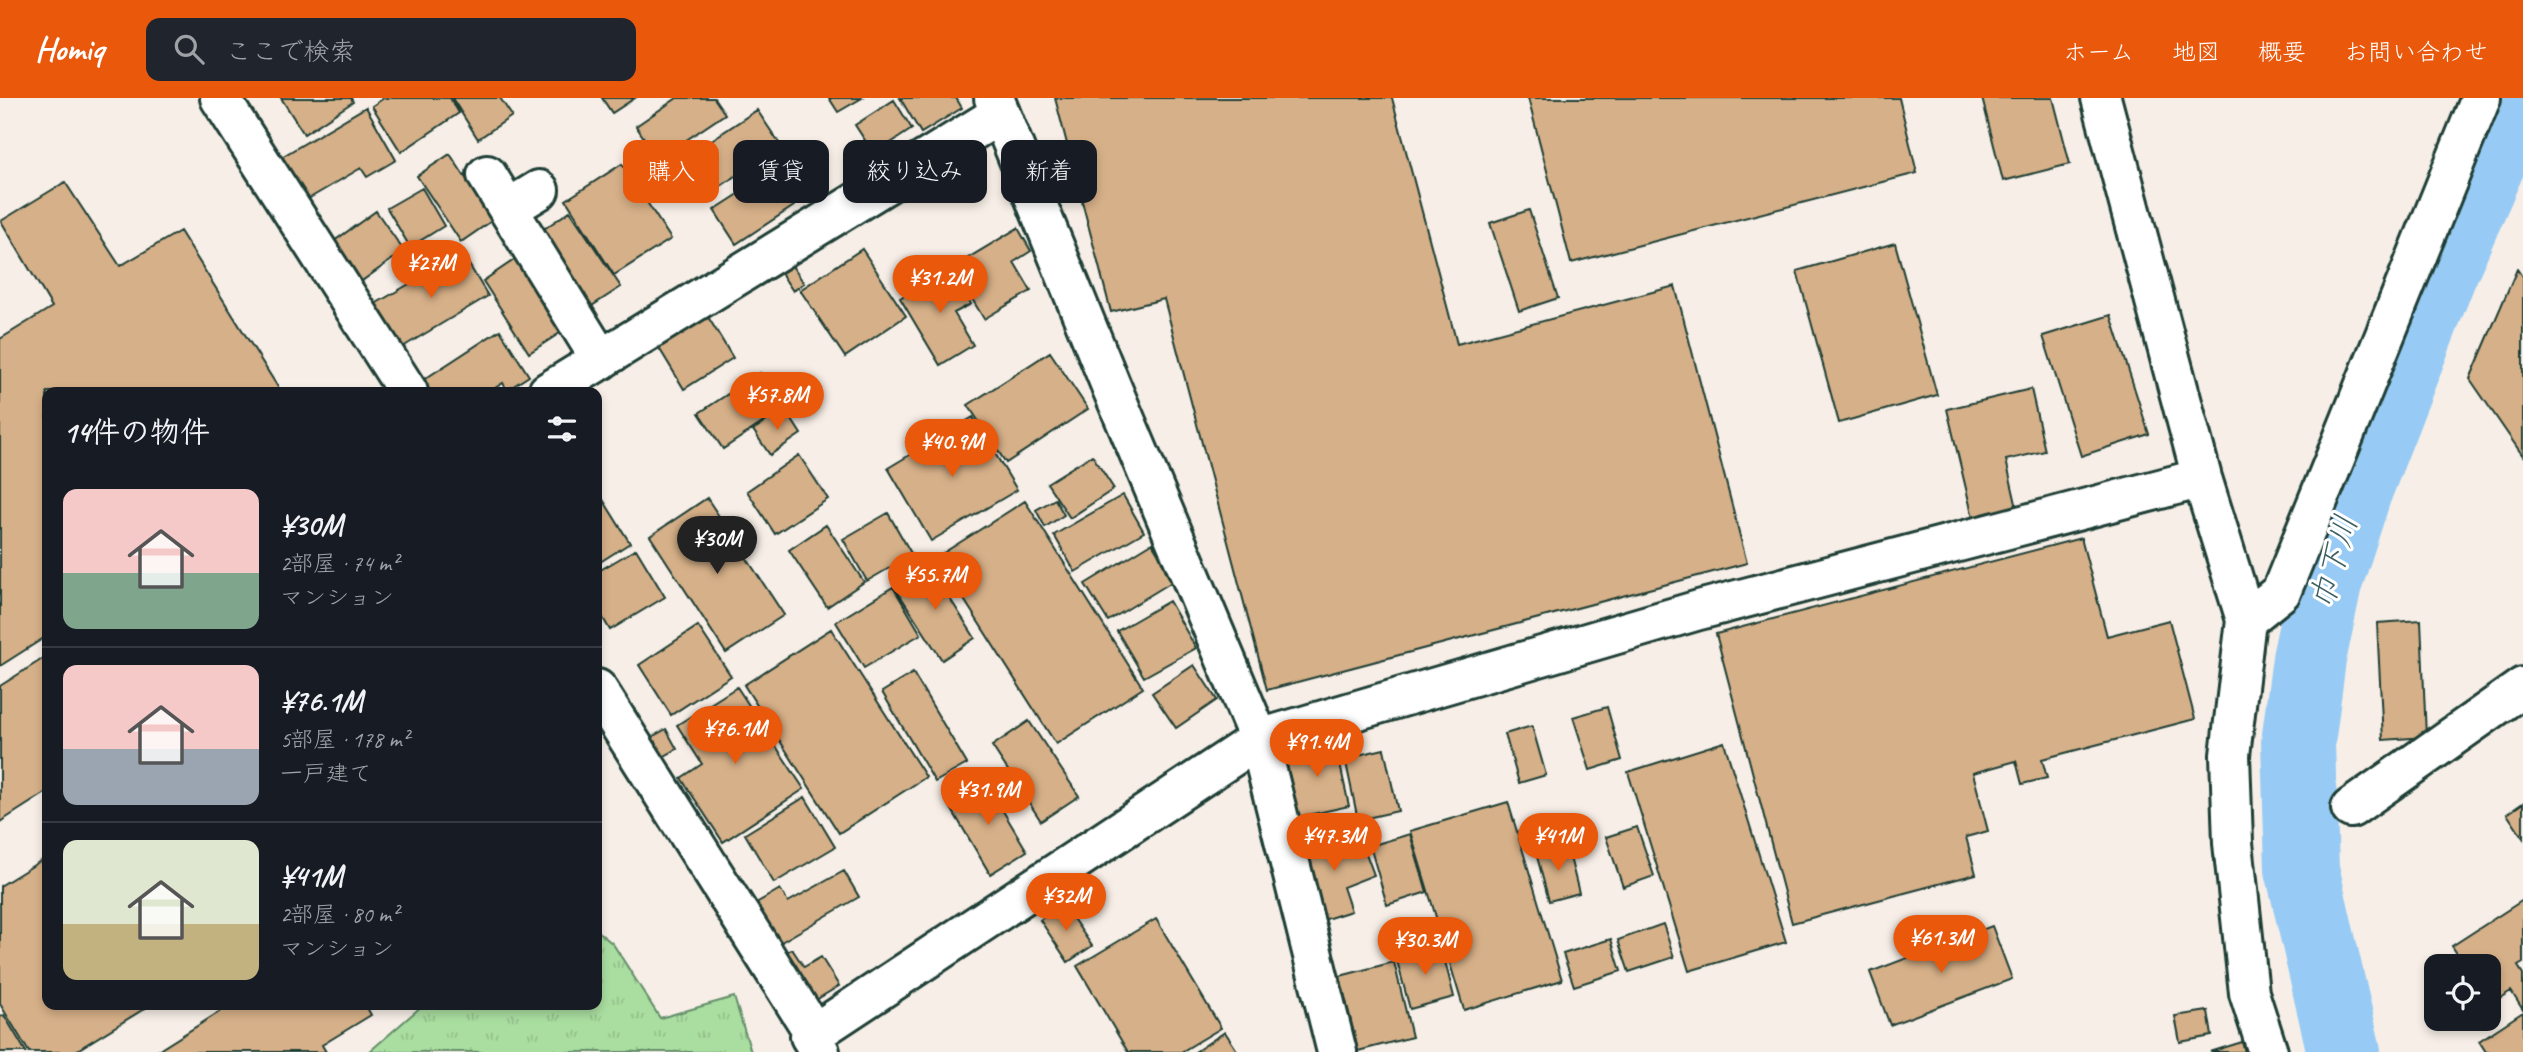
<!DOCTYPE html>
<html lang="ja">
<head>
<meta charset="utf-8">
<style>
  body { margin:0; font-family:Caveat,"Klee One",sans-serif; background:#20242c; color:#f1f3f6; height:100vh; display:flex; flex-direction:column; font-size:26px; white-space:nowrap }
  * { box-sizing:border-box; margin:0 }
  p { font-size:23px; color:#9ea1a6 }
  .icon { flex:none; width:38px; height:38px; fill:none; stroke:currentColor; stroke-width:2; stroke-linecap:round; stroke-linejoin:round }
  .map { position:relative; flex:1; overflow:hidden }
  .sheet { position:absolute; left:42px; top:289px; width:560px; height:623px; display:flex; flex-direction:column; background:#171b24; border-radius:14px; box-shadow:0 4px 10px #0003 }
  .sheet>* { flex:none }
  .banner { position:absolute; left:623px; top:42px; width:665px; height:63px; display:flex; gap:14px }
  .buttons { position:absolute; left:2424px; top:856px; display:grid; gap:14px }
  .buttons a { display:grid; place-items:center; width:77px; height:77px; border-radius:14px; background:#171b24; box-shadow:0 4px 10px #0003; font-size:35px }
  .price { position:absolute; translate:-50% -60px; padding:0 16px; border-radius:24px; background:#ea580c; color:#fff; font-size:23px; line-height:46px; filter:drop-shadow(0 2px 4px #0008) }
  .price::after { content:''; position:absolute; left:50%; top:42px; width:21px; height:16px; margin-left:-10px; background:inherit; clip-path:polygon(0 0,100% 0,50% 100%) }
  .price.selected { background:#222; color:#fff }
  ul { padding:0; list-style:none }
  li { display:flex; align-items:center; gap:21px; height:175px; padding:0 21px }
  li+li { border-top:2px solid #363941 }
  li span { display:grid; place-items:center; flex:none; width:196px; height:140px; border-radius:14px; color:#555 }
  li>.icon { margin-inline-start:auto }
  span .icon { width:84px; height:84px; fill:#fffc; stroke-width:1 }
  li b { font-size:30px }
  h2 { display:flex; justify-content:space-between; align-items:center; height:84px; padding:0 21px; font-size:30px }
  .tag { padding:0 24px; border-radius:14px; background:#171b24; box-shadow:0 4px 10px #0003; font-size:24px; line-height:63px }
  .tag.selected { background:#ea580c; color:#fff }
  header { display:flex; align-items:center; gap:42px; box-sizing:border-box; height:98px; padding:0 35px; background:#ea580c; color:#fff }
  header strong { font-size:33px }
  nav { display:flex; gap:38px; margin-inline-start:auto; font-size:24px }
  .search { width:490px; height:63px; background:#20242c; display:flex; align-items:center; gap:18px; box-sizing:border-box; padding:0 24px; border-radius:14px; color:#9ea1a6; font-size:26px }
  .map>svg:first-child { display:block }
  .grass { fill:url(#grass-tufts); stroke:#648e6a; stroke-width:2 }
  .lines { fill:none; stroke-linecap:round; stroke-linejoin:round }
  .river { stroke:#97cbf5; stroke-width:74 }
  .building { fill:#d6b088; stroke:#1f3d34; stroke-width:2 }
  .minor-casing { stroke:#1f3d34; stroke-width:44 }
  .minor { stroke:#fff; stroke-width:38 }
  .labels { text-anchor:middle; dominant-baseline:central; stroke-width:6; stroke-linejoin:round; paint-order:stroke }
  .water-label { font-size:32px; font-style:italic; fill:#3d6064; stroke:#fff }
</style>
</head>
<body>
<header>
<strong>Homiq</strong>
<div class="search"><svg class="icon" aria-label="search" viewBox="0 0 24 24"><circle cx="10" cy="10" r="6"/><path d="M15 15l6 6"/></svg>ここで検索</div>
<nav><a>ホーム</a><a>地図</a><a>概要</a><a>お問い合わせ</a></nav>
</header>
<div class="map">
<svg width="2523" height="954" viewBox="0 0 2523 954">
  <defs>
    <pattern id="grass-tufts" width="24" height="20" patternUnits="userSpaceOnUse" patternTransform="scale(1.75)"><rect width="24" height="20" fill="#aadea0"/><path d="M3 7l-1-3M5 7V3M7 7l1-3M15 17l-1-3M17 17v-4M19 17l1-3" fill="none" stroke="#92bf8a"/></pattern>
  </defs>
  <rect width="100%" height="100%" fill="#f7efe7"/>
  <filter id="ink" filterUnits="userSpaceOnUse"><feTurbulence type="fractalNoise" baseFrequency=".0143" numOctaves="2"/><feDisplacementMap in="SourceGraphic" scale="14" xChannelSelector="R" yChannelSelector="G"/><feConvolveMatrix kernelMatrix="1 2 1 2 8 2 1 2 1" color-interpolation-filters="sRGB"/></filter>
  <g filter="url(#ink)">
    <path class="grass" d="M597,833L613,846L660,920L734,899L751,954H369L423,907L597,906Z"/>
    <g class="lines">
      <path class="river" d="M2344,954L2302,771L2298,645L2309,561L2325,485L2355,393L2440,175L2517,0"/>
    </g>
    <path class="building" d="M281,0H351L353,4L304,36Z
      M384,0H450L459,15L401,54L372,8Z
      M452,0H500L512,18L478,41Z
      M602,0H635L612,15Z
      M677,0H714L725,16L658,61L636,28Z
      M829,0H862L838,14Z
      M900,0H956L962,10L921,35Z
      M1055,0H1392L1457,246L1675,188L1747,465L1267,592L1164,201L1111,214Z
      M1528,0H1899L1917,75L1571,165Z
      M1982,0H2053L2070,66L2003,83Z
      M894,2L912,31L874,56L855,27Z
      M366,9L396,62L367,79L361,70L298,107L273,64Z
      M757,12L781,48L707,97L683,61Z
      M450,56L493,122L461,144L417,78Z
      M622,66L671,141L614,177L566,102Z
      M773,74L794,108L736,146L714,112Z
      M65,84L120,168L180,133L281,294H47V538L0,568V241L52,209L1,123Z
      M422,90L444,128L410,149L387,110Z
      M1529,112L1558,200L1519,213L1490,125Z
      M376,113L404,153L359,185L330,146Z
      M570,113L621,189L584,213L534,138Z
      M1018,130L1031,153L1014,164L1031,193L984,221L953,169Z
      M1895,145L1937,297L1839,325L1797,173Z
      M862,151L906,218L845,259L800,192Z
      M462,155L488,198L401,250L375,206Z
      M785,158L804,185L793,193L774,165Z
      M517,160L563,233L529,255L483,183Z
      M949,170L971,206L954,215L973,247L940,267L900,200Z
      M2517,171L2523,180V358L2470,281Z
      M702,209L733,260L684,291L653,240Z
      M2111,217L2149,336L2081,358L2043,238Z
      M500,232L529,278L507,292L503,285L489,294H418L414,288Z
      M1050,254L1088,311L1006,365L968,307Z
      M760,275L783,311L723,351L699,315Z
      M2031,291L2045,353L2006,362L2017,410L1973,420L1947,311Z
      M785,311L801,336L770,357L753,332Z
      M973,319L1017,392L931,443L888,370Z
      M799,357L828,401L775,436L747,393Z
      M1092,357L1114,391L1070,420L1047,385Z
      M597,392L630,445L597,466Z
      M1123,397L1144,434L1075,474L1054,437Z
      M707,400L784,517L726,555L650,438Z
      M1055,401L1064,417L1045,429L1036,412Z
      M1025,403L1143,590L1056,646L937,459Z
      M888,415L912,457L867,483L843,441Z
      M826,427L864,484L827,509L789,452Z
      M2081,440L2107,538L2169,522L2195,621L2042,661L2047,680L2022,686L2016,663L1973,675L1988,733L1966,739L1976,776L1792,825L1716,536Z
      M1152,445L1175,482L1108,523L1085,486Z
      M636,451L665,499L610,532L597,510V474Z
      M928,466L975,540L942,562L894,488Z
      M893,489L921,536L864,570L836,524Z
      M1169,503L1196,550L1144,579L1117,533Z
      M2421,522L2426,639L2383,642L2377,525Z
      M698,528L731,578L671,617L639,567Z
      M831,531L926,679L839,735L744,587Z
      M47,558V694L0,724V588Z
      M1194,567L1217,602L1176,630L1152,595Z
      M913,575L967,666L935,684L882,594Z
      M737,589L804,691L723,744L681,680L702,666L677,627Z
      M1607,609L1622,662L1590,672L1573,619Z
      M1029,623L1079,698L1041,723L992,648Z
      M1532,628L1546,677L1519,685L1505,636Z
      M666,631L677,651L654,664L643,644Z
      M1335,643L1349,708L1299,719L1284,655Z
      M1724,644L1786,844L1689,873L1628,674Z
      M1384,651L1398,713L1358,722L1345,660Z
      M985,683L1027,753L990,776L948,705Z
      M805,699L835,749L774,785L745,736Z
      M1508,704L1562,882L1464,912L1410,733Z
      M2523,705V740L2507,716Z
      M1637,729L1654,778L1623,789L1606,739Z
      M1358,734L1374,777L1343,789L1351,813L1320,823L1296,757Z
      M1410,736L1427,794L1387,807L1370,748Z
      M1567,747L1579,795L1549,803L1536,755Z
      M47,759V906H152L74,954H29L0,906V788Z
      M844,773L859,799L769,851L746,811L780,791L788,804Z
      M2523,802V865L2518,868L2523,876V912L2511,893L2490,906L2488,868H2465L2452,848Z
      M1063,806L1092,848L1068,864L1040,822Z
      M1156,821L1221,930L1181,954H1128L1077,868Z
      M1663,826L1674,859L1629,874L1618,842Z
      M1992,828L2012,881L1890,927L1870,874Z
      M1611,841L1621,873L1574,888L1563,856Z
      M1441,847L1454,899L1410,911L1396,859Z
      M792,851L804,869L821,859L839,888L804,909L776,860Z
      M1394,864L1412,939L1358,953L1340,878Z
      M232,906H365L371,917L322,947L326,954H156Z
      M2208,913L2212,938L2180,944L2175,918Z
      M2523,914V954H2486L2479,943Z
      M4,917L26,954H0V919Z
      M1225,934L1238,954H1195Z
      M2242,944L2245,954H2210Z"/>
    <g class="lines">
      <g class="minor-casing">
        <path id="minor" d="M220,0L408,294
          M994,0L1111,288L1259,641L1337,954
          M2101,0L2202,380L2246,522L2230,657L2233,745L2249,895L2268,954
          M487,77L601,262
          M508,111L539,92
          M548,294L1000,16
          M2246,522L2281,494L2481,0
          M597,591L814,935
          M2351,710L2523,589
          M820,954L810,938L1259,641L1699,512L2202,380"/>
      </g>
      <use href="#minor" class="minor"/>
    </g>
  </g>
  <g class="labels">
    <g class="water-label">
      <text transform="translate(2334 464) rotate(-74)">巾下川</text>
    </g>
  </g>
</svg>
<div class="buttons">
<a><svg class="icon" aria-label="locate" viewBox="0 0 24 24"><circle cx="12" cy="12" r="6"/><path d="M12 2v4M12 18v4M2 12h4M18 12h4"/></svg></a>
</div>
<b class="price" style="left:431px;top:202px">¥27M</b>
<b class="price" style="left:940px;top:217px">¥31.2M</b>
<b class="price" style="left:777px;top:334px">¥57.8M</b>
<b class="price" style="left:952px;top:381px">¥40.9M</b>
<b class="price selected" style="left:717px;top:478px">¥30M</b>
<b class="price" style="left:935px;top:514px">¥55.7M</b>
<b class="price" style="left:735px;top:668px">¥76.1M</b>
<b class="price" style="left:1317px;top:681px">¥91.4M</b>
<b class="price" style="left:988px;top:729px">¥31.9M</b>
<b class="price" style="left:1334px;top:775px">¥47.3M</b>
<b class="price" style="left:1558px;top:775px">¥41M</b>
<b class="price" style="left:1066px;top:835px">¥32M</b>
<b class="price" style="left:1941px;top:877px">¥61.3M</b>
<b class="price" style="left:1425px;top:879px">¥30.3M</b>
<div class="banner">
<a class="tag selected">購入</a>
<a class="tag">賃貸</a>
<a class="tag">絞り込み</a>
<a class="tag">新着</a>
</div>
<section class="sheet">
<h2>14件の物件<svg class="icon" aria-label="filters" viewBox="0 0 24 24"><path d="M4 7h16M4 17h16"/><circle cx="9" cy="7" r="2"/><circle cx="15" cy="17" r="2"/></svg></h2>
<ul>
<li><span style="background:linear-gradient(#f6c9c9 60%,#7fa58c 0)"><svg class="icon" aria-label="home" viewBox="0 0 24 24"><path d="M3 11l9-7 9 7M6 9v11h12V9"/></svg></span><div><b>¥30M</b><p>2部屋 · 74 m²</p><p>マンション</p></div></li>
<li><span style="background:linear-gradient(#f6c9c9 60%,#9aa5b1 0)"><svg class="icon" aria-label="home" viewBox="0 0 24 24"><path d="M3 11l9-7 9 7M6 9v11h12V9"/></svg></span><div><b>¥76.1M</b><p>5部屋 · 178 m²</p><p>一戸建て</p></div></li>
<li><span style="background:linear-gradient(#dfe7d0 60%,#c2b280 0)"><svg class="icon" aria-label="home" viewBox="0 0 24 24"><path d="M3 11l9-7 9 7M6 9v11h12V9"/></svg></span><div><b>¥41M</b><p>2部屋 · 80 m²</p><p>マンション</p></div></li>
</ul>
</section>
</div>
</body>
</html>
